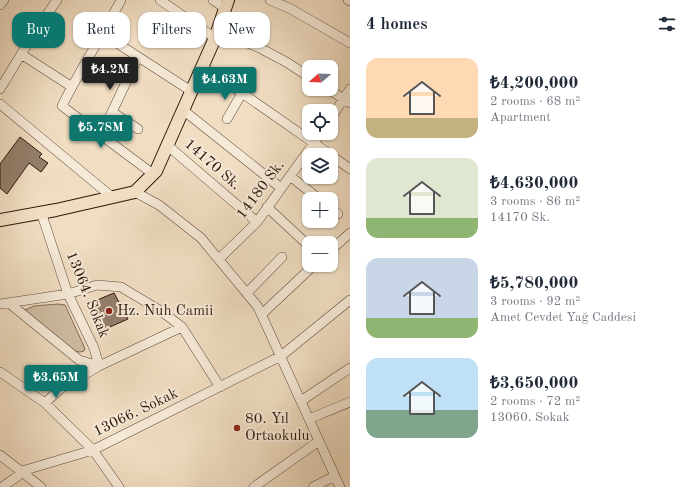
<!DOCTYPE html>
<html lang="en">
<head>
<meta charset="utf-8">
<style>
  body { margin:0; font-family:"Old Standard TT",serif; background:#f6f6f7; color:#1f2937; height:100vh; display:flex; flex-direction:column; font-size:15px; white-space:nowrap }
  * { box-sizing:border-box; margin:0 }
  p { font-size:13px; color:#747a83 }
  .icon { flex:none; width:22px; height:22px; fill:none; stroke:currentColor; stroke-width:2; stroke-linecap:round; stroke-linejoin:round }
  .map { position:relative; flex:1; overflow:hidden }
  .panel { display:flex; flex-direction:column; background:#fff; width:344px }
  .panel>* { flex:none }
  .guide { position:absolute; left:12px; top:12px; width:278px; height:36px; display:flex; gap:8px }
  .needle { width:26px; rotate:251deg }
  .buttons { position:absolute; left:302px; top:60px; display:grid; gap:8px }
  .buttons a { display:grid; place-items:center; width:36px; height:36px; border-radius:8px; background:#fff; box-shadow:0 1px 3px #0004; font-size:20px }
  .price { position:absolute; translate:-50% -34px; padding:0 9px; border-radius:4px; background:#0f766e; color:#fff; font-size:13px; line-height:26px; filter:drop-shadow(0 1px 2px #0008) }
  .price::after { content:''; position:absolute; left:50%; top:24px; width:12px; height:9px; margin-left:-6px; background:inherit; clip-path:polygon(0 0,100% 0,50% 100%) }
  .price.active { background:#222; color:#fff }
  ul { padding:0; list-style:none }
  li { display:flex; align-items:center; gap:12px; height:100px; padding:0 16px }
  li span { display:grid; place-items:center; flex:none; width:112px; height:80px; border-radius:12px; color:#555 }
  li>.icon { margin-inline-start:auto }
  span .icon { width:48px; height:48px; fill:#fffc; stroke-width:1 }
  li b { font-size:17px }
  h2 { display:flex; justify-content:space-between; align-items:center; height:48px; padding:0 16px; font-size:17px }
  .tag { padding:0 14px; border-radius:12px; background:#fff; box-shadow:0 1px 3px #0004; font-size:14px; line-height:36px }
  .tag.active { background:#0f766e; color:#fff }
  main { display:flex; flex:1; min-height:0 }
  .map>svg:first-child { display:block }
  .green { fill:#cfbca3; stroke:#7f6a58 }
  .building { fill:#937e6b; stroke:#2f180c }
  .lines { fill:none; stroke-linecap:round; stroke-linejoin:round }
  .minor-casing { stroke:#5f493a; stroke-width:10 }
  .major-casing { stroke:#2f180c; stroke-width:14 }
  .minor { stroke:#f5e9d7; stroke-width:9 }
  .major { stroke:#f0ddc2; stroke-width:12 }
  .poi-dot { fill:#8f2418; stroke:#f5e9d7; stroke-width:1.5 }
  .labels { text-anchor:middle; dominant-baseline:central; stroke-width:4; stroke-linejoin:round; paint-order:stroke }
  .street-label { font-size:15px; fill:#2f180c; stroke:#f5e9d7 }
  .poi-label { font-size:15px; fill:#2f180c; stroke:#f5e9d7; text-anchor:start }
</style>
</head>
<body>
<main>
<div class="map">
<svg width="350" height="487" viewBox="0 0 350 487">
  <rect width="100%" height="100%" fill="#f0ddc2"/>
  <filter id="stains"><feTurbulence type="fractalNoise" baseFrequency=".005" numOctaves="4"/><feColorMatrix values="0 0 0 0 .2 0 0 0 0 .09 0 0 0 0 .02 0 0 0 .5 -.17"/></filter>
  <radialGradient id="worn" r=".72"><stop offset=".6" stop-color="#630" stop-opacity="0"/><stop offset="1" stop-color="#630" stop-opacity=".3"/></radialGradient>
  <path class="green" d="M58,304L65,305L83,344L85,349L84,351L80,352L74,351L25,310L34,306Z"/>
  <path class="building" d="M20,137L42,154L39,157L48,163L41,172L29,163L7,194L0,188V164Z
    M114,293L128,319L103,330L90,303Z"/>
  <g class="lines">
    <g class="minor-casing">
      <path id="minor" d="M121,0C102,36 80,70 62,106L153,174
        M160,0L215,38
        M213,0L225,8
        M270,0L291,9L350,43
        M348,0L350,1
        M0,5L4,0
        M218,31L260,48L288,63L309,77
        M103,34L191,91
        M21,54L72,87
        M202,67L242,93L331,155
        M0,89L31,38L57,0
        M328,89L350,103
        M0,104L112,197
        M183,110L281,188
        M112,112L138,129
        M331,118L350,89
        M227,119L242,93
        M100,135L112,112L138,57
        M167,145L257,222
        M331,155L350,169
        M290,176L319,199
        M135,192L159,205L201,238L258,307L340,487
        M267,207L309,246
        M331,208L338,214
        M41,212L68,294L94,348L99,366
        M331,250L350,233
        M219,259L257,222L321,133
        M247,293L282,257
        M9,303L79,360L99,366
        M0,304L68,294L97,285L121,287L161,311L182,327L220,387
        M262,314L314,265
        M0,372L45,403L93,450L119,487
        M301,401L350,368
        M45,403L60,389L99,366L182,327
        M309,419L350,402
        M0,455L41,487
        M2,487L18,476L22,471L93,450L281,356L350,300
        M254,487L319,441
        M313,487L335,476"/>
    </g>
    <g class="major-casing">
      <path id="major" d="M0,220L56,210L135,192L156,171L215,38L228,0"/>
    </g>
    <use href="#minor" class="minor"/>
    <use href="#major" class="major"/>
  </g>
  <g class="poi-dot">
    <circle cx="109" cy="311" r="4"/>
    <circle cx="237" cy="428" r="4"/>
  </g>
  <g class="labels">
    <g class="street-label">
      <text transform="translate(212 165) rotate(41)">14170 Sk.</text>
      <text transform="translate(261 190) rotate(-53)">14180 Sk.</text>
      <text transform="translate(87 295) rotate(68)">13064. Sokak</text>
      <text transform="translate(136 413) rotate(-26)">13066. Sokak</text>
    </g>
    <g class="poi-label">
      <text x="117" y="311">Hz. Nuh Camii</text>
      <text x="245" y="419">80. Yıl<tspan x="245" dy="17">Ortaokulu</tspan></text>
    </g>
  </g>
  <rect width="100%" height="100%" filter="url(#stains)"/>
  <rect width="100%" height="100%" fill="url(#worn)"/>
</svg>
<div class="buttons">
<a><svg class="needle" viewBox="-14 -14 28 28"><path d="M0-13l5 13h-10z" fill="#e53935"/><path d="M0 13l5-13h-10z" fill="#747a83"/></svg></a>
<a><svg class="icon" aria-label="locate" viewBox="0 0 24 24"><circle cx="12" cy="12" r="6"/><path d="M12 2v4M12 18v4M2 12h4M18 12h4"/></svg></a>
<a><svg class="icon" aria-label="layers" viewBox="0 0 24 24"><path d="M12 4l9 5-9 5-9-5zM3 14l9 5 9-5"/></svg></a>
<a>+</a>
<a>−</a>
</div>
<b class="price active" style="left:110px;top:91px">₺4.2M</b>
<b class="price" style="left:225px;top:101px">₺4.63M</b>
<b class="price" style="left:101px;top:149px">₺5.78M</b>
<b class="price" style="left:56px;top:399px">₺3.65M</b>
<div class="guide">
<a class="tag active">Buy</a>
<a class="tag">Rent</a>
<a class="tag">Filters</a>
<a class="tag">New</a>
</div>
</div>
<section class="panel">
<h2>4 homes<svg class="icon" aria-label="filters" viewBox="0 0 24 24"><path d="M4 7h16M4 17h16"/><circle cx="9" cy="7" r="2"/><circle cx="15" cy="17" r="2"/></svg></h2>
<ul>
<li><span style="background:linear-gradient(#ffd9b3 75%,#c2b280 0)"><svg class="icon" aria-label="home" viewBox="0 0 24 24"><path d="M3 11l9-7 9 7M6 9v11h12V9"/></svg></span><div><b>₺4,200,000</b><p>2 rooms · 68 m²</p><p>Apartment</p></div></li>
<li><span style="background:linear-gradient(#dfe7d0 75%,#8fb573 0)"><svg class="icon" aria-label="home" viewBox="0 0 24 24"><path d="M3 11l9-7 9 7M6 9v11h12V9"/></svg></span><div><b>₺4,630,000</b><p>3 rooms · 86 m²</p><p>14170 Sk.</p></div></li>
<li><span style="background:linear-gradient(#c9d6e8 75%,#8fb573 0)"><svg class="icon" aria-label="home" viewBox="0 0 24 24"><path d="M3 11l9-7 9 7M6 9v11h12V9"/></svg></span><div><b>₺5,780,000</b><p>3 rooms · 92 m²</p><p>Amet Cevdet Yağ Caddesi</p></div></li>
<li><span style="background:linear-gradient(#bfe0f5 65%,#7fa58c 0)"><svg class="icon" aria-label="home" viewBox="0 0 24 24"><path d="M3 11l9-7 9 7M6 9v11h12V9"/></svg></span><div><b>₺3,650,000</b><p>2 rooms · 72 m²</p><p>13060. Sokak</p></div></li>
</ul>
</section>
</main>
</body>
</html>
